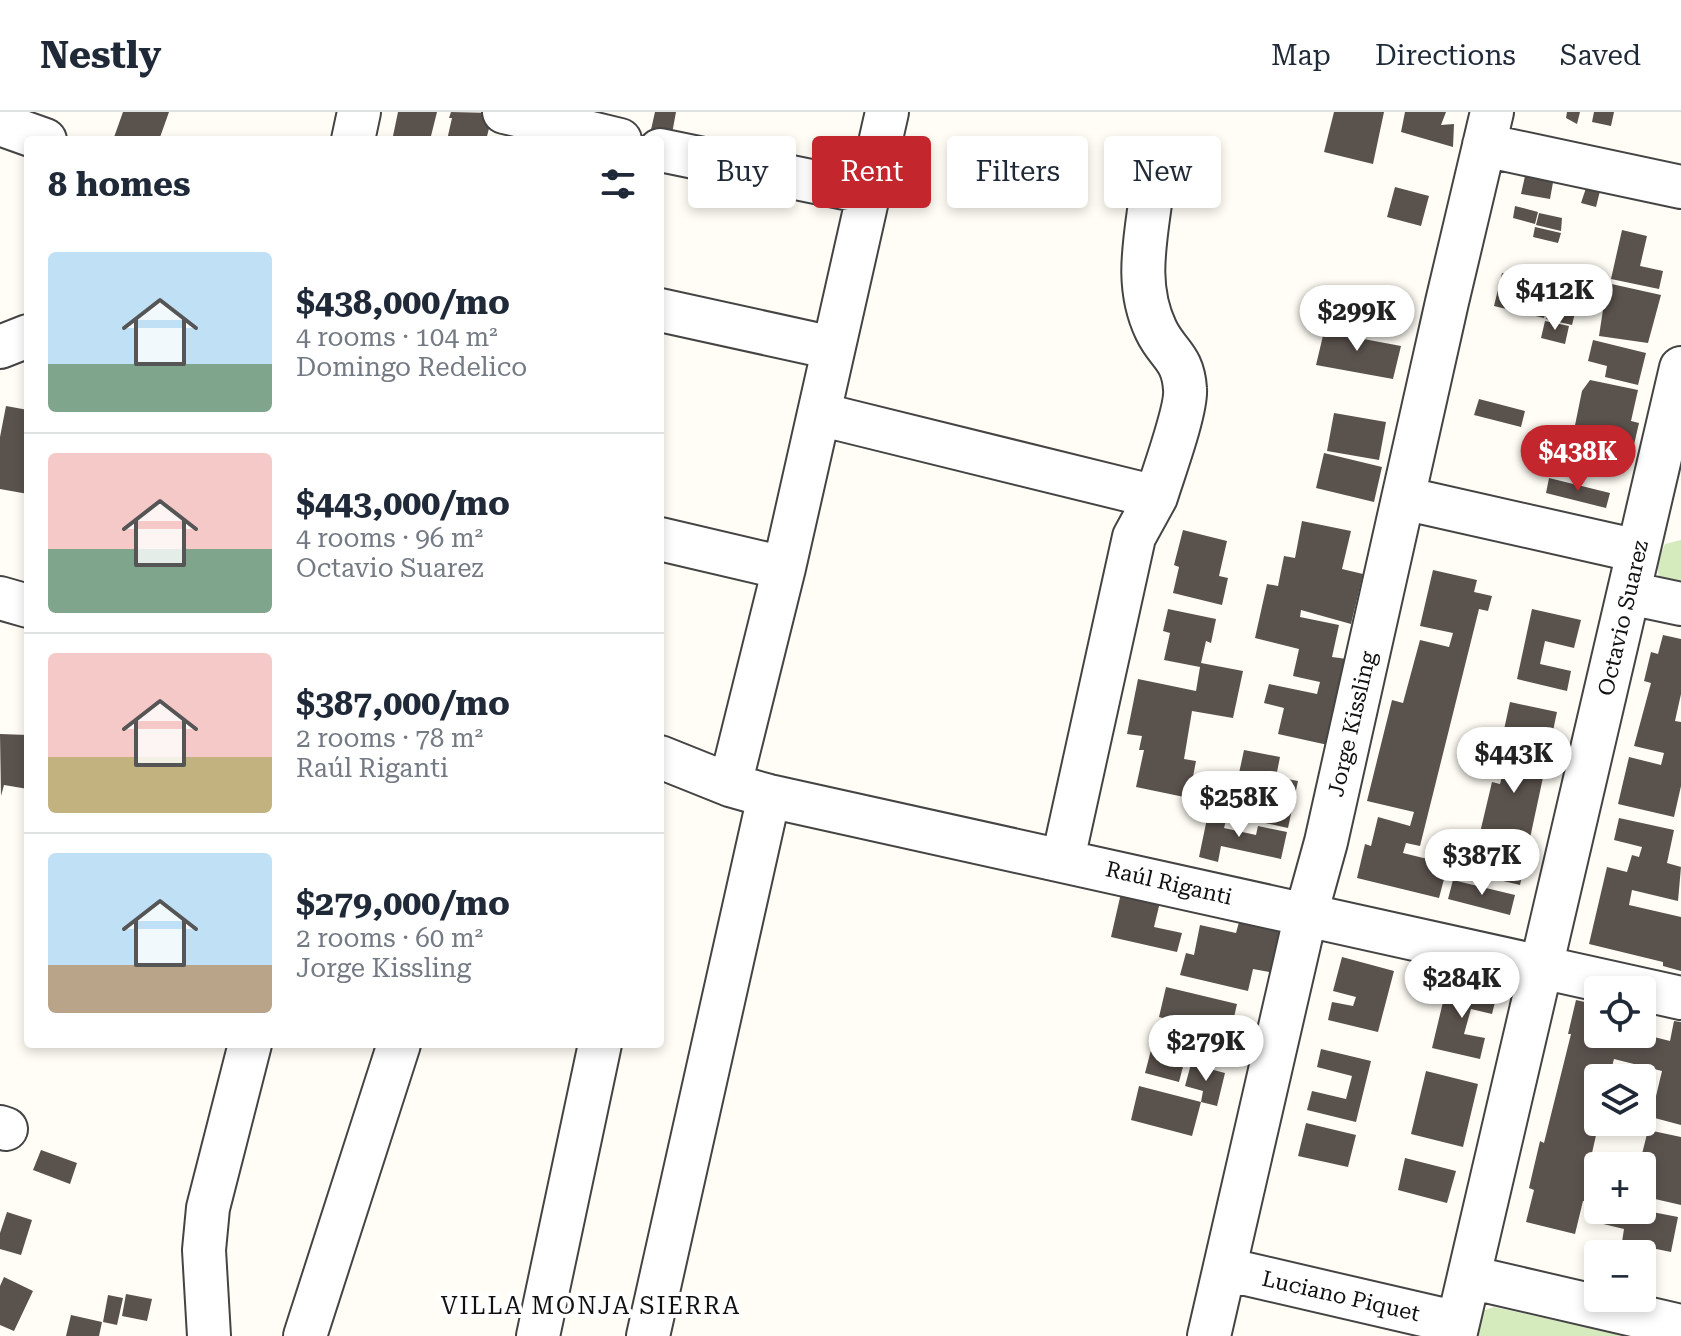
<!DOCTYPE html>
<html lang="en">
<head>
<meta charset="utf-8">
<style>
  body { margin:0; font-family:"Roboto Serif",serif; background:#f6f6f7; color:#1f2937; height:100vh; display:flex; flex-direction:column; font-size:30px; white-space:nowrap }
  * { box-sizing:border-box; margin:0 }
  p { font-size:26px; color:#747a83 }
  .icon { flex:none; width:44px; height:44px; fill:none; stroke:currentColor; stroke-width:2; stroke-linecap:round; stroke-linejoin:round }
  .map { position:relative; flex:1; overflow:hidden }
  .drawer { position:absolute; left:24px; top:24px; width:640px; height:912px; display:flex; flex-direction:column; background:#fff; border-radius:8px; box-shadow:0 4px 12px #0003 }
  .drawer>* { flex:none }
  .top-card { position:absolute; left:688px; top:24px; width:760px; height:72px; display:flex; gap:16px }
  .buttons { position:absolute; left:1584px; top:864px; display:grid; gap:16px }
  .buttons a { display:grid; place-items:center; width:72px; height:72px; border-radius:8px; background:#fff; box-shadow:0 4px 12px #0003; font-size:40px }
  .price { position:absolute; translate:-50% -68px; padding:0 18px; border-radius:28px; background:#fff; color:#222; font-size:26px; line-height:52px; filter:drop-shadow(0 2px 4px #0008) }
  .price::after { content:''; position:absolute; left:50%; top:48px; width:24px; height:18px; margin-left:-12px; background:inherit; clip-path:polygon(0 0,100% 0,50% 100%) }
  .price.on { background:#c4262e; color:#fff }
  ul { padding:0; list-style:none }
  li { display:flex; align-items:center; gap:24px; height:200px; padding:0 24px }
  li+li { border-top:2px solid #e0e1e3 }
  li span { display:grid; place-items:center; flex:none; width:224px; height:160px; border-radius:8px; color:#555 }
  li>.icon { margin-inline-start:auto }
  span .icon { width:96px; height:96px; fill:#fffc; stroke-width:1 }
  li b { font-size:34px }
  h2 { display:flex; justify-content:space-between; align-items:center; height:96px; padding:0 24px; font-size:34px }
  .pill { padding:0 28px; border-radius:8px; background:#fff; box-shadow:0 4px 12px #0003; font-size:28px; line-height:72px }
  .pill.on { background:#c4262e; color:#fff }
  header { display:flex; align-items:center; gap:48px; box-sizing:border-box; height:112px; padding:0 40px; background:#fff; border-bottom:2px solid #e0e1e3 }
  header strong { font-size:38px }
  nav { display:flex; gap:44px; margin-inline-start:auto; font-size:28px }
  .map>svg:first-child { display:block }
  .green { fill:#d5ebbd }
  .building { fill:#5a524d }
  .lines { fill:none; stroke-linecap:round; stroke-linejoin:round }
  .minor-casing { stroke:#444; stroke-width:46 }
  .minor { stroke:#fff; stroke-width:42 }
  .labels { text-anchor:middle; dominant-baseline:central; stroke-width:8; stroke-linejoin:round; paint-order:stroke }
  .street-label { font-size:22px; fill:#111; stroke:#fff }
  .neighbourhood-label { font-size:24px; letter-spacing:2px; fill:#111; stroke:#fff }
</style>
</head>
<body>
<header>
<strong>Nestly</strong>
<nav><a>Map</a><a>Directions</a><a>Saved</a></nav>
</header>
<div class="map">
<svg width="1681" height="1224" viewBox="0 0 1681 1224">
  <rect width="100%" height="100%" fill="#fffdf5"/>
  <path class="green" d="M1681,428V478C1652,472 1655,455 1665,432Z
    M1494,1195L1627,1224H1472L1479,1200Z"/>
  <path class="building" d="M123,0H169L159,28H113Z
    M398,0H437L430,28H411L393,24Z
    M451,0L493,1L486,28H447L452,6H449Z
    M655,0H676L671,27L650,22Z
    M1334,0H1384L1373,52L1324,40Z
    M1405,0H1446L1441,13L1454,12L1453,35L1401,20Z
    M1567,0H1580L1577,12L1566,6Z
    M1594,0H1614L1611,14L1592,10Z
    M1534,60L1554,65L1550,87L1521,82L1525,64Z
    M1395,75L1429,84L1421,114L1387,105Z
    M1586,76L1600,79L1596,95L1581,91Z
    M1515,94L1538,100L1535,112L1513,106Z
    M1539,101L1562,106L1561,119L1536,113Z
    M1535,115L1561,121L1558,131L1533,125Z
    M1622,118L1647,124L1640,154L1663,159L1659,177L1611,167Z
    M1502,161L1552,174L1544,206L1494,194Z
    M1558,162L1583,168L1572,213L1546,207Z
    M1607,171L1661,183L1648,231L1599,224Z
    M1545,209L1569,214L1565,232L1541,226Z
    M1326,211L1353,215V225L1401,234L1393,267L1316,253Z
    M1593,228L1646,241L1638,273L1605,265L1607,254L1588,249Z
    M1590,268L1638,278L1631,309L1639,311L1633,337L1573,323L1582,279Z
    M1479,287L1525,299L1521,315L1474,303Z
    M6,294L28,298V382L0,377V325Z
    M1334,301L1386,310L1379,348L1327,339Z
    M1324,341L1382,355L1374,390L1316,376Z
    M1549,366L1610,381L1606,396L1546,381Z
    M1302,409L1351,419L1342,457L1363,462L1351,512L1301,498L1300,505L1339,513L1332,545L1347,547L1328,633L1278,622L1284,596L1264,591L1269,572L1317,582L1320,570L1293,564L1299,537L1255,526L1267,472L1278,474L1284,444L1295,446Z
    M1183,418L1227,429L1219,464L1228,466L1222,493L1173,481L1179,455L1174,453Z
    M1433,458L1477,468L1474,480L1492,484L1488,499L1479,497L1420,734L1406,731L1403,741L1448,752L1439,786L1357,766L1365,732L1371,734L1378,705L1410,714L1414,700L1367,689L1392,588L1403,591L1420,528L1449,535L1453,521L1420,514Z
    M1168,497L1216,507L1211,531L1206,529L1201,551L1243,559L1233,606L1192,599L1184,647L1196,649L1189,686L1136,675L1144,638H1139L1142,624L1127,622L1138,567L1196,579L1200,555L1164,548L1170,521L1163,519Z
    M1532,497L1581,508L1574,536L1545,529L1540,552L1571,559L1567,579L1517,567Z
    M1663,523L1681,527V582L1675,609L1681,610V674L1674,705L1618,692L1629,645L1661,653L1664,641L1634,634L1651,571L1644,569L1651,540L1658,542Z
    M1510,590L1557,600L1520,773L1466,760L1470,744L1474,746L1492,670L1500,672L1503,661L1495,659Z
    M0,622L28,623V677L4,673L1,684Z
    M1244,638L1280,645L1276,665L1298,669L1288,716L1230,703Z
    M1209,697L1228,701L1224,716L1256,723L1258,714L1287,720L1281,747L1221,734L1218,750L1199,745Z
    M1619,706L1674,718L1667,751L1681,755L1678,789L1632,778L1629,793L1681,805V859L1663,854V850L1589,832L1607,755L1627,760L1632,743L1639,745L1642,735L1614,728Z
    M1453,768L1515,783L1510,803L1448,787Z
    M1121,781L1160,790L1154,815L1182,821L1177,840L1111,825Z
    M1239,810L1284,819L1275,861L1253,857L1248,879L1180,863L1186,841L1194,843L1200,813L1236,821Z
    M1342,845L1394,859L1378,920L1328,908L1332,890L1353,894L1356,885L1333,879Z
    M1448,869L1497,882L1492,902L1471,897L1464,922L1485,926L1480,947L1432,936Z
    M1166,875L1237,892L1230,923L1159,905Z
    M1576,888L1598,893V922H1642L1670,929L1674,909L1681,910V1013L1651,1005L1662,959L1614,947L1609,966H1598L1599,1010L1592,1041L1598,1042L1591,1071L1598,1073V1092L1583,1089L1575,1122L1526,1110L1534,1078L1529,1076L1540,1029L1544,1031L1571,922H1568Z
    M1156,919L1190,928L1179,970L1145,961Z
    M1321,937L1371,949L1356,1010L1307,998L1312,979L1346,987L1352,964L1317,955Z
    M1191,952L1225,961L1217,994L1201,990L1203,979L1185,974Z
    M1426,959L1478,972L1463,1035L1411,1022Z
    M1139,974L1201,990L1192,1024L1131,1008Z
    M1306,1011L1356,1023L1348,1055L1298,1044Z
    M1648,1018L1681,1025V1093L1642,1084V1054H1639Z
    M41,1038L77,1051L70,1072L33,1058Z
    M1405,1046L1456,1059L1447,1091L1398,1078Z
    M1602,1098H1642L1678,1105L1671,1140L1622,1130L1624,1117L1599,1111Z
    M7,1100L32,1108L21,1143L0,1137V1121Z
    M4,1165L33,1179L14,1219L0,1213V1174Z
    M126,1182L152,1187L147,1209L122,1204Z
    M108,1183L123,1186L117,1213L103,1210Z
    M71,1203L102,1210L99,1224H66Z"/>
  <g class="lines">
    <g class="minor-casing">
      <path id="minor" d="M504,0L620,28
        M0,12L45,28
        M353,28L359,0
        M1484,33L1681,75
        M660,38L869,81
        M1151,84C1145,131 1135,174 1156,218C1168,243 1183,245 1185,277C1187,297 1163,362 1156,385
        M660,198L833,236
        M0,235L28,224
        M819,302L1156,385L1134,425L1063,747
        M1403,386L1638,439
        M660,427L784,456
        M1629,481L1681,492
        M0,486L28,494
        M660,645L730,673L769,684L1681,886
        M730,673L784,456L887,0
        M0,1015L6,1017
        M1225,1157L1458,1211
        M1469,1165L1681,1214
        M209,1224L204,1138L208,1096L250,932
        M305,1224L399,932
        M538,1224L600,932
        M648,1224L769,684
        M1209,1224L1306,802L1326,730L1447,190L1492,0
        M1455,1224L1681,256"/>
    </g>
    <use href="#minor" class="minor"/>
  </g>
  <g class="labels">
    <g class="street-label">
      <text transform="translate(1623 506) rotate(-77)">Octavio Suarez</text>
      <text transform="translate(1352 612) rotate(-77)">Jorge Kissling</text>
      <text transform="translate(1169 771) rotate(13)">Raúl Riganti</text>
      <text transform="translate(1341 1184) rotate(13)">Luciano Piquet</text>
    </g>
    <g class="neighbourhood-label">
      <text x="591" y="1194">VILLA MONJA SIERRA</text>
    </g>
  </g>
</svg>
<div class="buttons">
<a><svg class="icon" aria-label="locate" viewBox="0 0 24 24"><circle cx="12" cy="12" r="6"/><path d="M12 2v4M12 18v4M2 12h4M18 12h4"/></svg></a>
<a><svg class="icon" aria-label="layers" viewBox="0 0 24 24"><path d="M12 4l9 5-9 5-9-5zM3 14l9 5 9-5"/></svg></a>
<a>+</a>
<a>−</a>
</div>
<b class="price" style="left:1555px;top:220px">$412K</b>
<b class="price" style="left:1357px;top:241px">$299K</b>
<b class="price on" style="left:1578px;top:381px">$438K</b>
<b class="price" style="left:1514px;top:683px">$443K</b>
<b class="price" style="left:1239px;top:727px">$258K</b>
<b class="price" style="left:1482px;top:785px">$387K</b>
<b class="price" style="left:1462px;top:908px">$284K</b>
<b class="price" style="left:1206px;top:971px">$279K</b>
<div class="top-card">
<a class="pill">Buy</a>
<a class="pill on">Rent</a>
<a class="pill">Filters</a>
<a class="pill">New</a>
</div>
<section class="drawer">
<h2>8 homes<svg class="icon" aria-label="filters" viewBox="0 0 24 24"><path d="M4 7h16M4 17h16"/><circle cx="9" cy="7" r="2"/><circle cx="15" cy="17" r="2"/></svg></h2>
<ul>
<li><span style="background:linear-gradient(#bfe0f5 70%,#7fa58c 0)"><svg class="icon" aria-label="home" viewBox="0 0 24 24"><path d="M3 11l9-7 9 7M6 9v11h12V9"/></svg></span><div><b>$438,000/mo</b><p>4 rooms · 104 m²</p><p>Domingo Redelico</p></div></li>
<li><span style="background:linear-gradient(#f6c9c9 60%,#7fa58c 0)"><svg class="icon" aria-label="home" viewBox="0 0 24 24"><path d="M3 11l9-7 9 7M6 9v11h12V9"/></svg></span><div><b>$443,000/mo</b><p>4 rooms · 96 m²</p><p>Octavio Suarez</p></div></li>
<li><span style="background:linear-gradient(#f6c9c9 65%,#c2b280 0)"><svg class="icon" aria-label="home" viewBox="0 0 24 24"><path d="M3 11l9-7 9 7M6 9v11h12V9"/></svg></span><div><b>$387,000/mo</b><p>2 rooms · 78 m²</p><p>Raúl Riganti</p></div></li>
<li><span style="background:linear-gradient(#bfe0f5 70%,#b9a48a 0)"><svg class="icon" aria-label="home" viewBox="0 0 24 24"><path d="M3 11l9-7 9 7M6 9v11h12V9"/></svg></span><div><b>$279,000/mo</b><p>2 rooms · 60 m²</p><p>Jorge Kissling</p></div></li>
</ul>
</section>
</div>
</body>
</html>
